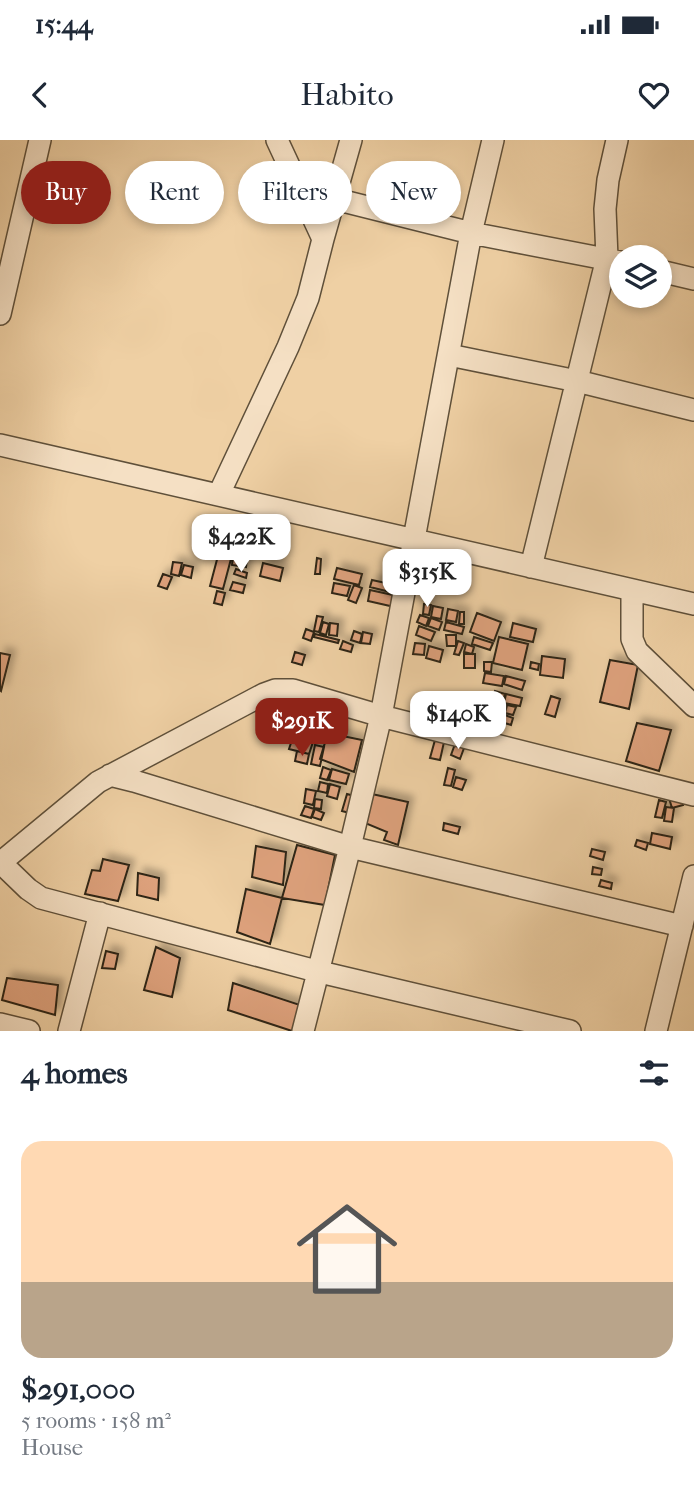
<!DOCTYPE html>
<html lang="en">
<head>
<meta charset="utf-8">
<style>
  body { margin:0; font-family:"IM FELL French Canon",serif; background:#f2f2f3; color:#1f2937; height:100vh; display:flex; flex-direction:column; font-size:26px; white-space:nowrap }
  * { box-sizing:border-box; margin:0 }
  p { font-size:23px; color:#747a83 }
  .icon { flex:none; width:38px; height:38px; fill:none; stroke:currentColor; stroke-width:2; stroke-linecap:round; stroke-linejoin:round }
  .map { position:relative; height:891px; overflow:hidden }
  .side { display:flex; flex-direction:column; background:#fff; flex:1 }
  .side>* { flex:none }
  .guide { position:absolute; left:21px; top:21px; width:653px; height:63px; display:flex; gap:14px }
  .controls { position:absolute; left:609px; top:105px; display:grid; gap:14px }
  .controls a { display:grid; place-items:center; width:63px; height:63px; border-radius:50%; background:#fff; box-shadow:0 4px 10px #0003; font-size:35px }
  .price { position:absolute; translate:-50% -60px; padding:0 16px; border-radius:14px; background:#fff; color:#222; font-size:23px; line-height:46px; filter:drop-shadow(0 2px 4px #0008) }
  .price::after { content:''; position:absolute; left:50%; top:42px; width:21px; height:16px; margin-left:-10px; background:inherit; clip-path:polygon(0 0,100% 0,50% 100%) }
  .price.selected { background:#8f2418; color:#fff }
  ul { padding:0; list-style:none }
  li { display:grid; align-content:center; gap:14px; height:371px; padding:0 21px }
  li span { display:grid; place-items:center; height:217px; border-radius:21px; color:#555 }
  li>.icon { margin-inline-start:auto }
  span .icon { width:126px; height:126px; fill:#fffc; stroke-width:1 }
  li b { font-size:30px }
  h2 { display:flex; justify-content:space-between; align-items:center; height:84px; padding:0 21px; font-size:30px }
  .tag { padding:0 24px; border-radius:32px; background:#fff; box-shadow:0 4px 10px #0003; font-size:24px; line-height:63px }
  .tag.selected { background:#8f2418; color:#fff }
  .status { display:flex; justify-content:space-between; align-items:center; height:49px; padding:0 35px; background:#fff; direction:ltr }
  .status svg { height:19px; fill:currentColor }
  header { display:flex; justify-content:space-between; align-items:center; height:91px; padding:0 21px; background:#fff; font-size:32px; font-weight:600 }
  .map>svg:first-child { display:block }
  .building { fill:#dda17b; stroke:#2f2517; stroke-width:2; filter:url(#shadow) }
  .lines { fill:none; stroke-linecap:round; stroke-linejoin:round }
  .minor-casing { stroke:#5f503a; stroke-width:24 }
  .minor { stroke:#f5e0c4; stroke-width:21 }
</style>
</head>
<body>
<div class="status"><b>15:44</b><svg viewBox="0 0 49 12"><path d="M0 12V9h3v3zM5 12V6h3v6zM10 12V3h3v9zM15 12V0h3v12zM26 1h20v11H26zM47 4h2v5h-2z"/></svg></div>
<header><svg class="icon" aria-label="back" viewBox="0 0 24 24"><path d="M15 5l-7 7 7 7"/></svg>Habito<svg class="icon" aria-label="heart" viewBox="0 0 24 24"><path d="M12 20l-8-8c-3-5 5-10 8-4 3-6 11-1 8 4z"/></svg></header>
<div class="map">
<svg width="694" height="891" viewBox="0 0 694 891">
  <defs>
    <filter id="shadow"><feDropShadow dx="5.5" dy="-5.5" stdDeviation="3.5" flood-color="#0004"/></filter>
  </defs>
  <rect width="100%" height="100%" fill="#efd0a4"/>
  <filter id="stains"><feTurbulence type="fractalNoise" baseFrequency=".00286" numOctaves="4"/><feColorMatrix values="0 0 0 0 .2 0 0 0 0 .09 0 0 0 0 .02 0 0 0 .5 -.17"/></filter>
  <radialGradient id="worn" r=".72"><stop offset=".6" stop-color="#630" stop-opacity="0"/><stop offset="1" stop-color="#630" stop-opacity=".3"/></radialGradient>
  <path class="building" d="M242,384L249,386L244,400L237,398Z
    M230,405L245,407L244,414L230,411Z
    M219,412L232,415L223,449L210,446Z
    M233,417L247,419L246,427L232,425Z
    M317,418L321,419L320,434H315Z
    M173,422L182,423L179,436L171,434Z
    M263,423L283,428L280,441L260,436Z
    M184,425L193,427L191,438L181,435Z
    M337,428L362,434L359,445L334,439Z
    M236,429L247,433L246,438L234,434Z
    M163,434L172,437L167,449L158,446Z
    M372,440L404,447L402,455L370,447Z
    M233,442L245,445L243,453L230,450Z
    M334,443L350,446L347,456L332,453Z
    M354,445L362,448L356,463L348,460Z
    M370,450L402,457L399,468L368,461Z
    M217,451L225,453L222,465L214,463Z
    M424,464L431,465L429,475L423,474Z
    M433,466L443,468L441,479L431,477Z
    M448,469L458,471L456,482L446,480Z
    M460,472H464V484H459Z
    M477,473L501,482L494,501L470,492Z
    M420,475L429,478L426,486L417,482Z
    M317,476L323,477L319,492L314,491Z
    M431,478L442,482L439,490L428,486Z
    M323,482L329,484L326,495L320,493Z
    M446,482L464,487L462,494L444,490Z
    M330,483L338,484L337,496L329,495Z
    M513,483L536,489L533,502L510,497Z
    M419,486L435,492L431,501L416,495Z
    M306,489L314,492L311,501L303,498Z
    M354,491L362,494L360,503L351,500Z
    M363,492L372,494L370,504L361,503Z
    M315,494L339,500L338,503L314,497Z
    M446,495H456V506H447Z
    M474,497L493,503L490,510L472,504Z
    M499,497L528,504L522,530L493,523Z
    M343,501L353,505L351,512L340,509Z
    M458,501L464,503L459,515L454,514Z
    M415,503L425,504L424,515L413,514Z
    M466,504L474,507L472,514L464,512Z
    M429,506L443,510L440,522L426,518Z
    M295,512L305,515L302,525L292,522Z
    M0,513L10,515L1,551L0,550Z
    M464,514H475V528H464Z
    M542,516L565,519L563,538L540,535Z
    M610,520L638,525L629,569L600,562Z
    M484,522H492L491,532L484,531Z
    M531,522L539,524L538,530L530,528Z
    M485,533L504,536L502,546L483,543Z
    M506,536L525,541L522,550L504,544Z
    M495,551L505,554L502,563L493,561Z
    M506,554L522,558L520,566L504,563Z
    M551,556L560,559L555,577L545,574Z
    M493,562L505,566L502,573L491,569Z
    M507,565L516,567L513,575L505,573Z
    M443,567L459,572L458,576L442,571Z
    M494,571L513,578L511,585L492,579Z
    M637,583L671,590L659,631L626,621Z
    M328,593L362,600L354,632L320,619Z
    M293,597L313,602L309,614L289,609Z
    M435,600L444,602L440,620L430,618Z
    M455,604L464,608L460,619L451,615Z
    M315,605L324,607L320,626L311,624Z
    M297,611L309,614L307,624L295,621Z
    M323,627L331,630L327,640L320,638Z
    M448,628L455,630L451,646L444,645Z
    M332,629L349,634L346,644L329,640Z
    M456,637L466,640L462,650L453,647Z
    M320,642L328,644L327,653L318,651Z
    M330,644L340,647L337,659L327,656Z
    M306,649L316,651L313,665L304,663Z
    M679,652L683,665L672,668L668,655Z
    M347,654L358,657L353,674L342,671Z
    M372,654L408,662L398,705L384,700L387,692L365,683Z
    M315,659L322,660L321,669L314,668Z
    M659,660L666,662L662,678L655,677Z
    M305,666L314,669L311,678L301,675Z
    M666,667L674,668L672,682L664,681Z
    M315,669L324,673L321,680L312,677Z
    M444,683L460,687L458,694L443,690Z
    M652,693L672,697L670,709L650,704Z
    M637,700L648,703L646,710L635,706Z
    M297,705L335,715L325,765L282,758Z
    M256,706L286,712L283,745L252,737Z
    M592,709L605,712L603,720L590,716Z
    M103,719L129,725L118,761L85,754L92,730L100,731Z
    M593,727L602,729L601,735L592,734Z
    M138,733L159,738L158,760L137,755Z
    M601,740L612,743L611,749L599,746Z
    M246,749L282,758L270,804L237,792Z
    M156,807L180,818L172,857L144,850Z
    M106,811L118,814L115,829L102,828Z
    M7,838L58,845L55,875L2,860Z
    M233,843L303,866L292,891L228,870Z"/>
  <g class="lines">
    <g class="minor-casing">
      <path id="minor" d="M277,0L323,99
        M335,59L471,93L493,0
        M660,131L694,139
        M0,174L40,0
        M449,215L577,241L694,270
        M0,305L694,464
        M219,354L288,207L308,158L323,99L351,0
        M531,427L607,118L605,69L608,40L617,0
        M632,451V499L637,511L694,566
        M110,635L134,641L350,707L682,786
        M0,723L98,642L264,554L275,550H293L381,576L694,655
        M1,723L28,749L41,758L320,832L570,891
        M0,884L29,891
        M69,891L100,773
        M303,891L350,707L381,576L471,93L621,122
        M656,891L694,736"/>
    </g>
    <use href="#minor" class="minor"/>
  </g>
  <rect width="100%" height="100%" filter="url(#stains)"/>
  <rect width="100%" height="100%" fill="url(#worn)"/>
</svg>
<div class="controls">
<a><svg class="icon" aria-label="layers" viewBox="0 0 24 24"><path d="M12 4l9 5-9 5-9-5zM3 14l9 5 9-5"/></svg></a>
</div>
<b class="price" style="left:241px;top:434px">$422K</b>
<b class="price" style="left:427px;top:469px">$315K</b>
<b class="price" style="left:458px;top:611px">$140K</b>
<b class="price selected" style="left:302px;top:618px">$291K</b>
<div class="guide">
<a class="tag selected">Buy</a>
<a class="tag">Rent</a>
<a class="tag">Filters</a>
<a class="tag">New</a>
</div>
</div>
<section class="side">
<h2>4 homes<svg class="icon" aria-label="filters" viewBox="0 0 24 24"><path d="M4 7h16M4 17h16"/><circle cx="9" cy="7" r="2"/><circle cx="15" cy="17" r="2"/></svg></h2>
<ul>
<li><span style="background:linear-gradient(#ffd9b3 65%,#b9a48a 0)"><svg class="icon" aria-label="home" viewBox="0 0 24 24"><path d="M3 11l9-7 9 7M6 9v11h12V9"/></svg></span><div><b>$291,000</b><p>5 rooms · 158 m²</p><p>House</p></div></li>
</ul>
</section>
</body>
</html>
